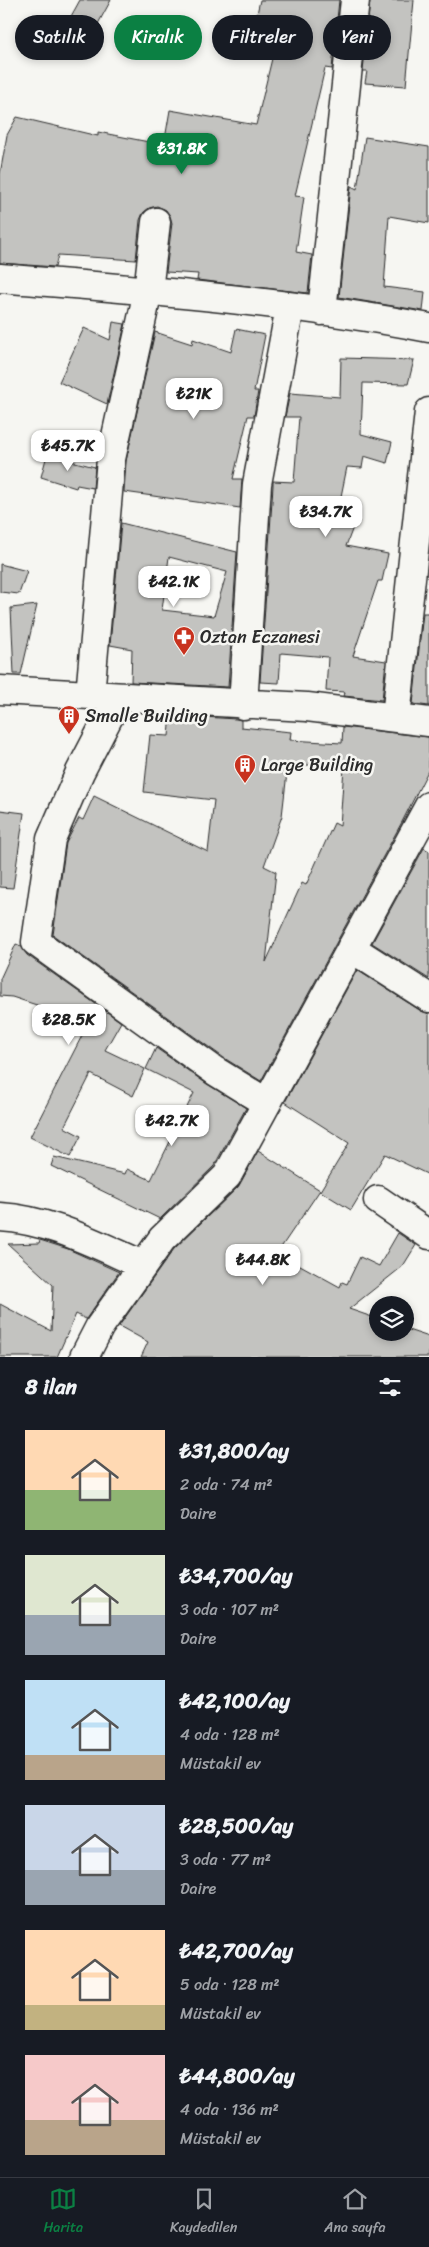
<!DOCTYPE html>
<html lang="tr">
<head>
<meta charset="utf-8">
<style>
  body { margin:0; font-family:Sriracha,sans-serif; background:#242831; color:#f1f3f6; height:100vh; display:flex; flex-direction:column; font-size:19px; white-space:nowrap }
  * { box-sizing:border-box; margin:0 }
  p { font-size:16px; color:#9ea1a6 }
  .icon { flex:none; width:28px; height:28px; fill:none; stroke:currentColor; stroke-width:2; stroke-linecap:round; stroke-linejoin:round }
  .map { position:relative; height:1357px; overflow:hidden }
  .panel { display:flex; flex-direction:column; background:#171b24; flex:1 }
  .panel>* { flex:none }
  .hud { position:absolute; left:15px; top:15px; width:400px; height:45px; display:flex; gap:10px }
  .buttons { position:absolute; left:369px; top:1296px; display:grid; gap:10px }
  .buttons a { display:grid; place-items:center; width:45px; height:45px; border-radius:50%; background:#171b24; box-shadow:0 2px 8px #0003; font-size:25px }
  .price { position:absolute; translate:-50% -42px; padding:0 11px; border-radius:10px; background:#fff; color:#222; font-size:16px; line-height:32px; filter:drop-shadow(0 1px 2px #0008) }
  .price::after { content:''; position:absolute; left:50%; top:30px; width:15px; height:11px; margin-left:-8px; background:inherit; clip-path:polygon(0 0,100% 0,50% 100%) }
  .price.active { background:#0b8043; color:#fff }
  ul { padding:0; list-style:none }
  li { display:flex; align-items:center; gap:15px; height:125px; padding:0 25px }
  li span { display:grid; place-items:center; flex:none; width:140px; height:100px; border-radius:0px; color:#555 }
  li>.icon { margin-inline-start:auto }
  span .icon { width:60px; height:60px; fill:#fffc; stroke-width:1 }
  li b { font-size:21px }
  h2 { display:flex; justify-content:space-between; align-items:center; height:60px; padding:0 25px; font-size:21px }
  .pill { padding:0 18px; border-radius:22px; background:#171b24; box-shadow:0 2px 8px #0003; font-size:18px; line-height:45px }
  .pill.active { background:#0b8043; color:#fff }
  .tab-bar { display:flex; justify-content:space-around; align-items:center; height:70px; border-top:1px solid #363941; background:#171b24; font-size:14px; color:#9ea1a6 }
  .tab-bar a { display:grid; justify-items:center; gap:2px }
  .tab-bar .active { color:#0b8043 }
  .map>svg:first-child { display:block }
  .building { fill:#c3c3c0; stroke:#2b2b2b; fill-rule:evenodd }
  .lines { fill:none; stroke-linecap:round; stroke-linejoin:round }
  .minor-casing { stroke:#2b2b2b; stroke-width:31 }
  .minor { stroke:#f6f6f2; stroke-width:28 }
  .labels { text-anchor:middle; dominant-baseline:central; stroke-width:5; stroke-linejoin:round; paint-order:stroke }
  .poi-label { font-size:18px; fill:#2b2b2b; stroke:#f6f6f2; text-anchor:start }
</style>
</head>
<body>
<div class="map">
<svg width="429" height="1357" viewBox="0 0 429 1357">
  <rect width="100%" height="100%" fill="#f6f6f2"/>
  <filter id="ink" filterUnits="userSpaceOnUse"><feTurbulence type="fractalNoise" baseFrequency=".02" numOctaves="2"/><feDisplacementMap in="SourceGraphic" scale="10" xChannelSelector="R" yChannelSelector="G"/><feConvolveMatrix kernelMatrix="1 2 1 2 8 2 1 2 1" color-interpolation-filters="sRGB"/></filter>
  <g filter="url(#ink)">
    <path class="building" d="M80,0H111L93,33L69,20Z
      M260,0H339L332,69L325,68L295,196L304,197L296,252L312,255L308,293L197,280L198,274L166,272L172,223L170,216L166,210L157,206L149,208L143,213L140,220L136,260L58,255L55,267L0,263V174L7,135L17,117L98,136V132L164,145L170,110L256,125L276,42L252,37Z
      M370,0H414L406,86L365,83L367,71H363Z
      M365,137L429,147V223L389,216L384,287L425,292L423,311L339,297L351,186L357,189Z
      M113,322L125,324L107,404L59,382L84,328L110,340Z
      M236,329L265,335L254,391H258L254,416H248L233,479H242L240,508L124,492L126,461L155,332L192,344L193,339L231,352Z
      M341,358L414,360L408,384L363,383L361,434L392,442L387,463L364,456L362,468L347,467L337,516L355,522L346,546L388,554L382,581H378L353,656L386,661L382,700L344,696L345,692L326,691L328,657L281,653L279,683L260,682L273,486V481L294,482L299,417H285L290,393L340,397Z
      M47,455L95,467L93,488L77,485L76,488L41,477Z
      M121,523L237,552L228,687L131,682L132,649L110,645ZM169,557L227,572L214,616L162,610Z
      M0,564L27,571L19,594L0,592Z
      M37,605L21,674H14L11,608Z
      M423,613H429V706L413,704Z
      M171,715L236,719L241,720V727L291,732L290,740L342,743L343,727L429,737V769L402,822L261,1081L224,1058L53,935L66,843L79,818L83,820L94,796L208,852L214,800L144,792L150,735L169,736ZM288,764L344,767L340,826L334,823L306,885L302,883L266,962L276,872L264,866L282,816Z
      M0,810L24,813L13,888L0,887Z
      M424,848L429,851V979L372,943Z
      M16,944L21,946L27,955L121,1022L105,1050L145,1069L133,1096L91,1074L64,1127L81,1136L70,1157L30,1137L89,1022L12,997L0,996V979Z
      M357,970L421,1011L429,1014V1175L385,1154L351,1210L320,1191L349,1143L285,1102Z
      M156,1048L207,1084L246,1108L214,1166L160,1219L51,1166L54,1157L125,1174L127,1169L151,1180L194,1093L146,1069Z
      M258,1151L320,1190L280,1249L294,1255L291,1260L340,1287L342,1282L347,1284L360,1257L379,1266L398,1233L416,1245L403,1266L349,1309L378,1319V1332H405V1329L429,1337V1357H141L148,1342L119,1326L174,1249L238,1187Z
      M40,1240L68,1249L119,1272L86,1319L76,1314L57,1357H0V1304L51,1331L53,1285L8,1244L39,1243Z"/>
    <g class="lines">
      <g class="minor-casing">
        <path id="minor" d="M0,278C143,290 288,301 429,328
          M322,311L355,0
          M0,690L307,707L429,722
          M90,695L111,459L148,291L156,222
          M119,697L80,772L51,839L36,942L215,1071L267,1103
          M243,705L257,484L290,307
          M396,717L429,412
          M351,948L429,998
          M378,1200L429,1235
          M0,1217C51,1220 97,1245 143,1265
          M84,1357L100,1326L162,1239L227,1176L429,806"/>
      </g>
      <use href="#minor" class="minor"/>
    </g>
  </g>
  <defs>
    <g id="pharmacy-pin" transform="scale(1.125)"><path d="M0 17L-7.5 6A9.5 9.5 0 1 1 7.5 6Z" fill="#c8321e" stroke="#f6f6f2"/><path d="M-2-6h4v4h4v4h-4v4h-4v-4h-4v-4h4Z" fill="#fff"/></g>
    <g id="building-pin" transform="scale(1.125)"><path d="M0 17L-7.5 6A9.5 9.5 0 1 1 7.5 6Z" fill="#c8321e" stroke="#f6f6f2"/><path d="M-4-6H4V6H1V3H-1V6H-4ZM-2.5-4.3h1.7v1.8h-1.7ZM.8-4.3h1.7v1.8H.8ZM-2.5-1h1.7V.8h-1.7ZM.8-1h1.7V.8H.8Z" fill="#fff"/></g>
  </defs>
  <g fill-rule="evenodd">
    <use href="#pharmacy-pin" x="184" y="637"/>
    <use href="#building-pin" x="69" y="716"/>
    <use href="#building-pin" x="245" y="765"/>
  </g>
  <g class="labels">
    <g class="poi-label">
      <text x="200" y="637">Oztan Eczanesi</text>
      <text x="85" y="716">Smalle Building</text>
      <text x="261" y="765">Large Building</text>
    </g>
  </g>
</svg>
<div class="buttons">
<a><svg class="icon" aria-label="layers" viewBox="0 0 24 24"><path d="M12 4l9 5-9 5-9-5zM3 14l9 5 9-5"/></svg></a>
</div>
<b class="price active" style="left:182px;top:175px">₺31.8K</b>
<b class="price" style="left:194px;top:420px">₺21K</b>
<b class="price" style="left:68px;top:472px">₺45.7K</b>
<b class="price" style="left:326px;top:538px">₺34.7K</b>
<b class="price" style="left:174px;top:608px">₺42.1K</b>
<b class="price" style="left:69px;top:1046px">₺28.5K</b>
<b class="price" style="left:172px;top:1147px">₺42.7K</b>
<b class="price" style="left:263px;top:1286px">₺44.8K</b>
<div class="hud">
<a class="pill">Satılık</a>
<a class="pill active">Kiralık</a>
<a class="pill">Filtreler</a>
<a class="pill">Yeni</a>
</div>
</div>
<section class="panel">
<h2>8 ilan<svg class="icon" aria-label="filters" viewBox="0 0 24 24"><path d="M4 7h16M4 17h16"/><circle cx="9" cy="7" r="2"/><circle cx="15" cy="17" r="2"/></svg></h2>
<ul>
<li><span style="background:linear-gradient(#ffd9b3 60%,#8fb573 0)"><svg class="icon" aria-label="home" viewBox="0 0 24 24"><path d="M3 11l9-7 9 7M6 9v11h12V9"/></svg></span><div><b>₺31,800/ay</b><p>2 oda · 74 m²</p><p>Daire</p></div></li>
<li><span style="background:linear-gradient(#dfe7d0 60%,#9aa5b1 0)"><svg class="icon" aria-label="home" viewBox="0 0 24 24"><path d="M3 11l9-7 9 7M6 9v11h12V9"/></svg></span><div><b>₺34,700/ay</b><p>3 oda · 107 m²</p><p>Daire</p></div></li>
<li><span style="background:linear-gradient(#bfe0f5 75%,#b9a48a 0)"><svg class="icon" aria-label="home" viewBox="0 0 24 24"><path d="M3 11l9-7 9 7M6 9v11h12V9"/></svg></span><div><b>₺42,100/ay</b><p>4 oda · 128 m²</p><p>Müstakil ev</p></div></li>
<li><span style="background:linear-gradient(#c9d6e8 65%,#9aa5b1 0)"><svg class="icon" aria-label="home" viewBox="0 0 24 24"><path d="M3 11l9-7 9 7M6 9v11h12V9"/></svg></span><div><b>₺28,500/ay</b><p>3 oda · 77 m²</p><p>Daire</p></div></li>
<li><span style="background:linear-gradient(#ffd9b3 75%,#c2b280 0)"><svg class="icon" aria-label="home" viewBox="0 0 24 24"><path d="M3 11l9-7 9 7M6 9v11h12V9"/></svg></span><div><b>₺42,700/ay</b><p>5 oda · 128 m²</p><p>Müstakil ev</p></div></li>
<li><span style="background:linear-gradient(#f6c9c9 65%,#b9a48a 0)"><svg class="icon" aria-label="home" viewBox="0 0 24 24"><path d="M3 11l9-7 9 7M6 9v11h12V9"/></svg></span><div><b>₺44,800/ay</b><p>4 oda · 136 m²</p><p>Müstakil ev</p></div></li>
</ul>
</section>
<nav class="tab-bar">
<a class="active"><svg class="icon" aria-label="map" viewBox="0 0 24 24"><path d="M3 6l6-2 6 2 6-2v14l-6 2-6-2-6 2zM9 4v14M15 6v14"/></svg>Harita</a>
<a><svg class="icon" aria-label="saved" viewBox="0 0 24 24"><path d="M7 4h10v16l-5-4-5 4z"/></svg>Kaydedilen</a>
<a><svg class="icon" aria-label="home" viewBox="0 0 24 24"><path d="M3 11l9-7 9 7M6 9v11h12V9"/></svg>Ana sayfa</a>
</nav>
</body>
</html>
